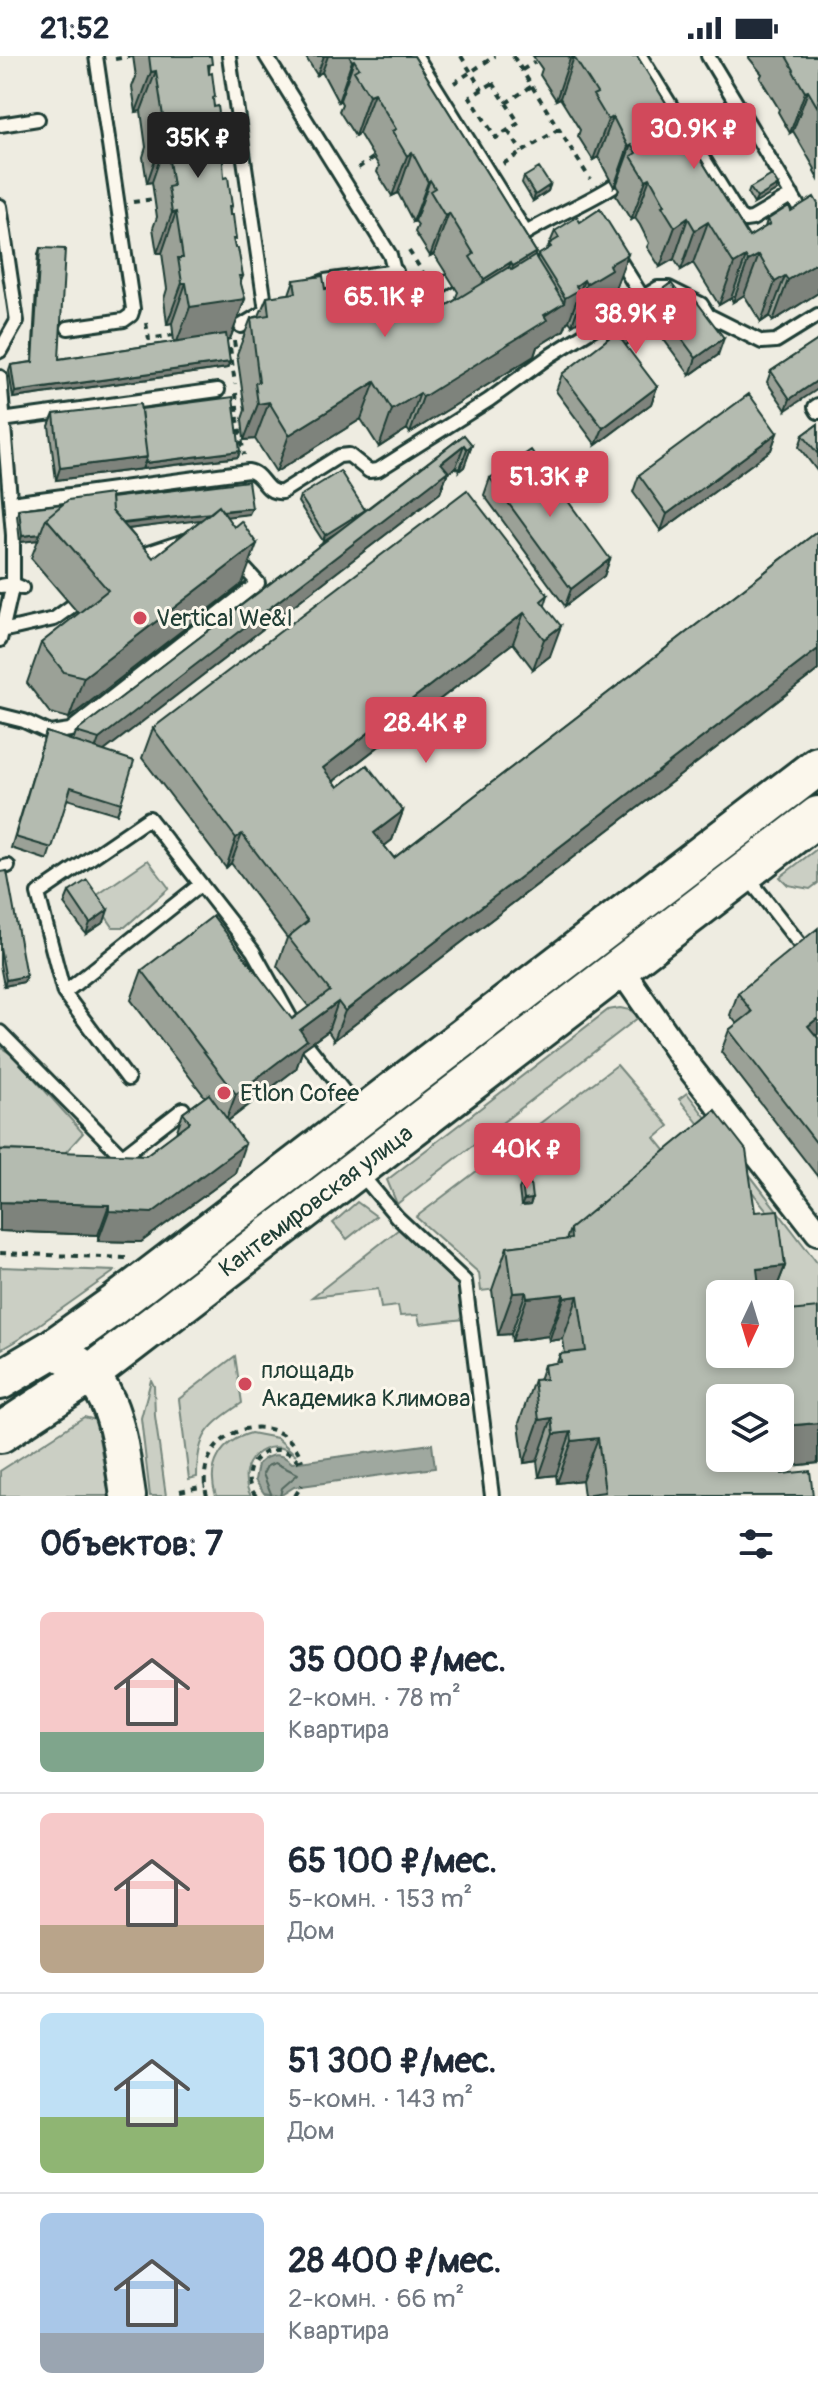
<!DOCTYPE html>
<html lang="ru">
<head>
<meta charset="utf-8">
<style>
  body { margin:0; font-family:Pangolin,sans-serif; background:#f2f2f3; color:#1f2937; height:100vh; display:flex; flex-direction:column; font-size:30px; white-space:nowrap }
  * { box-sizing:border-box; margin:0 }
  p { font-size:26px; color:#747a83 }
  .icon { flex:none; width:44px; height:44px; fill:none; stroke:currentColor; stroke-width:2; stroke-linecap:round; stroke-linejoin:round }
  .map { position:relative; height:1440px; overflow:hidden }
  .sheet { display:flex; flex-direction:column; background:#fff; flex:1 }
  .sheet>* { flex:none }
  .needle { width:52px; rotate:184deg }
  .buttons { position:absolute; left:706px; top:1224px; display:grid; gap:16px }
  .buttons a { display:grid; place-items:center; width:88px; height:88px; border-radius:12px; background:#fff; box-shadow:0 4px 12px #0003; font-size:40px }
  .price { position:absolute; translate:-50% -68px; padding:0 18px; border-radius:8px; background:#d1495b; color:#fff; font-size:26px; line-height:52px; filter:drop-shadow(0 2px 4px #0008) }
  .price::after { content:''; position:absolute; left:50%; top:48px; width:24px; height:18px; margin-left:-12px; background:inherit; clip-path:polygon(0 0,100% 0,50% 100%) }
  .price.on { background:#222; color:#fff }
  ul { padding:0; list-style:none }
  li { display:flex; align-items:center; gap:24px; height:200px; padding:0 40px }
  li+li { border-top:2px solid #e0e1e3 }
  li span { display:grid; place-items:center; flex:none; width:224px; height:160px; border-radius:12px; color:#555 }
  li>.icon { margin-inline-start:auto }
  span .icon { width:96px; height:96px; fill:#fffc; stroke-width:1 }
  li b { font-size:34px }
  h2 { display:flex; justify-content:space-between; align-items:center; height:96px; padding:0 40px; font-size:34px }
  .status { display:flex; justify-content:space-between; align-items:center; height:56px; padding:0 40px; background:#fff; direction:ltr }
  .status svg { height:22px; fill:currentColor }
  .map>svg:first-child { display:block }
  .green { fill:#cbcfc4; stroke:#75867c; stroke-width:2 }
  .water { fill:#9fa89f; stroke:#6c7d74; stroke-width:2 }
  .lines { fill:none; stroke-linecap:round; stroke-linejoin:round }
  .shore { stroke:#52685f; stroke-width:2 }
  .lane-casing { stroke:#1f3d34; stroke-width:18 }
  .street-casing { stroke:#1f3d34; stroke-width:30 }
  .secondary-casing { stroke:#1f3d34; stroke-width:40 }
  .primary-casing { stroke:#1f3d34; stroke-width:44 }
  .path { stroke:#1f3d34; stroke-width:4; stroke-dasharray:6 6; stroke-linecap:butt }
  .lane { stroke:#fbf7ec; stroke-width:12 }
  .street { stroke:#fbf7ec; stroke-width:24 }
  .secondary { stroke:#fbf7ec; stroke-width:34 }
  .primary { stroke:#fbf7ec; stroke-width:38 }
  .wall { fill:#9ba197; stroke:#1f3d34; stroke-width:2; fill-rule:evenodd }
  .shaded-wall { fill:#7e837b; stroke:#1f3d34; stroke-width:2 }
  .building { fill:#b4bbb0; stroke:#1f3d34; stroke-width:2 }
  .poi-dot { fill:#d1495b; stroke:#fbf7ec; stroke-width:3 }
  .labels { text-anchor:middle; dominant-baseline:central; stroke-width:6; stroke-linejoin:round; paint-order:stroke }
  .poi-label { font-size:24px; fill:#1f3d34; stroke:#fbf7ec; text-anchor:start }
  .street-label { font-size:24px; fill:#1f3d34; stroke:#fbf7ec }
</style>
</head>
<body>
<div class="status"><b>21:52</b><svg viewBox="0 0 49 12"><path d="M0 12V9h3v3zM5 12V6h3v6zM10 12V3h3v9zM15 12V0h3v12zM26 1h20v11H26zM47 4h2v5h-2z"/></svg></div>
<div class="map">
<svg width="818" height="1440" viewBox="0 0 818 1440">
  <rect width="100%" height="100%" fill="#eeece1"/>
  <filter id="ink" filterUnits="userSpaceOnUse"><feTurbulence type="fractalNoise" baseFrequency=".0125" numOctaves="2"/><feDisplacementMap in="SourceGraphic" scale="16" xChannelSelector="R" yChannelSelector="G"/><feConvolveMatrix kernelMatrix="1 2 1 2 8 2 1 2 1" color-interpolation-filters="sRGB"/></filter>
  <g filter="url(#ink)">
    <path class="green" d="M818,792V827L810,833L788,829L780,821Z
      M148,804L169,832L125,871H113L93,842Z
      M620,952L630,954L639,961L397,1148L387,1124L608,954Z
      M0,991L14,1000L83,1077L65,1097L0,1093Z
      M617,1009L669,1070L655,1082L681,1114L556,1226L481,1235L479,1217L416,1161Z
      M687,1037L818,1208V1339L811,1288L780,1246L768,1156L679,1043Z
      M357,1146L376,1160L347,1183L333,1167Z
      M399,1173L459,1230L464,1263L420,1268L418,1259L400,1260L398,1250L381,1252L378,1233L312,1241Z
      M0,1211L115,1215L19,1283L0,1294Z
      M235,1300L242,1347C208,1370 197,1378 197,1421L189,1423L179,1343Z
      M151,1324L154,1330L155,1360L166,1440H150L141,1362Z
      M84,1361L96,1364L109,1440H0V1415Z
      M251,1377L277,1382L296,1399C267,1376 232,1408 251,1440H216C206,1410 221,1385 251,1377Z"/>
    <path class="water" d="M432,1388L435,1412L294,1431L280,1440L264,1437L255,1424L258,1408C269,1397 281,1396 292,1407Z"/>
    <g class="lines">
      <path class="shore" d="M272,1440L263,1418L267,1410L275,1407L298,1418L282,1432L280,1440"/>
      <g class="lane-casing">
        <path id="lane" d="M229,0L266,255
          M266,0L390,199L398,230L404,238C422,243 433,234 449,225
          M416,0L526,177
          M640,0L739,160L745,164L752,163L792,139
          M708,0L818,183
          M0,69L38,63
          M0,150L17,265L0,295
          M521,180C551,161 583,149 613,130
          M615,197L643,242
          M309,231L325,225L396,215
          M241,270L272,251
          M68,272L124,264L131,259L133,253L96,0
          M0,321L13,479V528L0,584
          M818,349L815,351L818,356
          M2,364L218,334
          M11,447L248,415C264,417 263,438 282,436L339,400L349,399L369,415L378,414L489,344L551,299L658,232H669L701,248L708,259L762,286L776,285L818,259
          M135,505L145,498L184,485
          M0,530L13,528L22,532
          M2,575L54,563L72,550
          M0,659L24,665L50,677L70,674L258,527L236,503
          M0,812L8,810
          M746,819L806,896
          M64,937L201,828
          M0,976L122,1100
          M308,990L360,1056
          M128,1023L64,937L38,838L149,762L253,895L296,972
          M112,1108L183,1053
          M359,1116L397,1161L465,1225L492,1440"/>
      </g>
      <g class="street-casing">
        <path id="street" d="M620,912L686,1007L818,1176"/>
      </g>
      <g class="secondary-casing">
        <path id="secondary" d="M51,1294C117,1316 119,1382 128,1440"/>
      </g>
      <g class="primary-casing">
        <path id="primary" d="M0,1324L51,1294L114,1249L818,710
          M0,1377L90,1318L818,760"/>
      </g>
      <path class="path" d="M461,0L482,34
        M513,0L590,123
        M115,3L133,0
        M522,14L535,6
        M454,27L495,0
        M493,27L519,67L496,82L470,41Z
        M506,47L532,30
        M508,75L522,96
        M503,108L559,73
        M358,112L373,102
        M133,146L154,143
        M409,195L424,218
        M146,267L149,283L174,279
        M234,285L235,291H230L235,328
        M236,337L238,364L244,399
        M0,1197L126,1202
        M180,1435L205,1430
        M207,1440C189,1373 282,1344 302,1405
        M256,1440C231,1410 275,1375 299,1406
        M295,1440L302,1429"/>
      <use href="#lane" class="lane"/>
      <use href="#street" class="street"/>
      <use href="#secondary" class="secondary"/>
      <use href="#primary" class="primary"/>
    </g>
    <path class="wall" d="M133,0H211L209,16L213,47L222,79L219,87L224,122L232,150L230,157L234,188L243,220L240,226L245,243L230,283L226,284L230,306L227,312L13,342L9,315L11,309L32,306L38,198L40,192L59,303L174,286L172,267L167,268L164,243L167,233L162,197H157L153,172L157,161L152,126L147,127L143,101L146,91L141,55L136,56L132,31L136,21Z
      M305,0H414L536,196L535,200L537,203L538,199L547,194L555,175L580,166L628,198L613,238L599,247L597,253L572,269L569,265L567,266L564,274L537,291L534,300L410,377L407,373L379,391L361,363L276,416L255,383L244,384L242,363L245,354L237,298L251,262L259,260L267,241L289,238L294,224L325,233L399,242L428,261L457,243L456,241L458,236L434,198L430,200L415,176L418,169L415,165L413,166L398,137L392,140L377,116L379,110L359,77L355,80L339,55L342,48L340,44L338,46L322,16L317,19Z
      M533,0H637L749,181L765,171L767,164L791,155L818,148V237L773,265L770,260L761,266L744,239L733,246L731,242L719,249L693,207L681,214L674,203L660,211L647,191L649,187L640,169L635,162L631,164L616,140L619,134L616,130L614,131L598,101L593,104L578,80L580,74L560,42L556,44L540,19L542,13Z
      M749,0H818V123L814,116L815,113L793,75L790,77L778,56L779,53L760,22L762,18L749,2Z
      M524,121L550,129L548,135L533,145L522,127Z
      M750,132L776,135L754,148L748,138Z
      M671,227L718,299L690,319L653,269L625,290L657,331L651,348L596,389L556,335L562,318L606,285L610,273Z
      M818,284L786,354L767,326L771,315Z
      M141,353L240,395L238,401L56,424L49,370L54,358Z
      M818,368V416L799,391L803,379Z
      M777,377L771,394L661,475L633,436L639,419Z
      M464,379L472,389L464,411L459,415L456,411L447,418L440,437L103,695L121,747L117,758L67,743L47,804L11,792L46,676L73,685L76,676L336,477L323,485L298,446L300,440L365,454Z
      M490,422L610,503L604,520L565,550L484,439Z
      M111,442L249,458L226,460L242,528L69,662L50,657L27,627L41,587L79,558L31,502L38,484L20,486L17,459L19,453ZM202,463L153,502L128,473Z
      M818,475V614L334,984L328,975L303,993L296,1013L228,1065L235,1117L141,1186L98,1185V1179L0,1175L146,1099L176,1077L183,1057L205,1041L131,944L142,914L292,963L309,951L277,910L287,882L231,807L226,812L142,702L153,672L548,539L545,549L550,600L533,613L513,587L334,725L338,731L403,755L392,784L384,790L394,802Z
      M0,816L24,926L4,930L0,909Z
      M69,836L104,866L86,878L64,848Z
      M738,937L816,979L818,982V1121L721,996L729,974L737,968L730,959Z
      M522,1127L532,1143L530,1149L521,1150L519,1133Z
      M755,1156L785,1210L774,1238H720V1298L818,1252V1407L781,1411L782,1418L813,1440H584L582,1424L557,1427L556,1419L539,1421L537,1405L524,1407L519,1367L534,1324H539L544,1309L557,1307L560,1298H565L563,1283L549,1285L548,1280L512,1285L511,1278L498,1279L492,1234L507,1191L566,1184L570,1173Z"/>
    <path class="shaded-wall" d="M324,0H328L322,16L317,19Z
      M574,1L560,42L556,44L570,3Z
      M354,4L340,44L338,46L352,5Z
      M156,15L141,55L136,56L151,16Z
      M808,35L793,75L790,77L805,36Z
      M374,37L359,77L355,80L369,39Z
      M613,61L598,101L593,104L608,64Z
      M166,85L152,126L147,127L161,86Z
      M631,89L616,130L614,131L628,91Z
      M412,96L398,137L392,140L407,100Z
      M650,122L635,162L631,164L646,124Z
      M430,124L415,165L413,166L428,126Z
      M550,129L548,135L533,145L535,139Z
      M778,129L776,135L754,148L757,142Z
      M176,156L162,197H157L172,157Z
      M449,157L434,198L430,200L445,160Z
      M688,162L674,203L660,211L675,171Z
      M708,166L693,207L681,214L695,174Z
      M536,196L522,237L498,251L513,210Z
      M628,198L613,238L599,247L597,253L572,269L586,228L609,209Z
      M759,199L744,239L733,246L748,205Z
      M746,201L731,242L719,249L734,208Z
      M511,206L496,247L469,264L484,223Z
      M818,206V237L773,265L788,224Z
      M239,220H243L234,244L245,243L230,283L175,291L190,251Z
      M785,220L770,260L761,266L775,226Z
      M584,224L569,265L567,266L564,274L537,291L534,300L410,377L423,341L564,247L565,242L576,230Z
      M182,227H186L172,267L167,268Z
      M659,252L653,269L613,299L620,282Z
      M724,282L718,299L690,319L696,302Z
      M230,306L227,312L13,342L15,336Z
      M818,324V333L786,354L790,343Z
      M375,326L361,363L276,416L289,379Z
      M657,331L651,348L596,389L603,372Z
      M420,337L407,373L379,391L392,354Z
      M269,346L255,383L244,384L258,348Z
      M777,377L771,394L661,475L667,458Z
      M464,389L456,411L447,418L440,437L91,705L99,683Z
      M472,389L464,411L459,415L467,393Z
      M240,395L238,401L142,413L145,407Z
      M147,401L142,413L56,424L60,412Z
      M252,452L249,458L62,481L58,476Z
      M365,454L363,460L323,485L325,479Z
      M40,478L38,484L20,486L22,480Z
      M257,488L242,528L69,662L84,621Z
      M610,503L604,520L565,550L571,533Z
      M524,557L513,587L313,741L323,712Z
      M561,570L550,600L533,613L544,583Z
      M818,593V614L334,984L345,955Z
      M403,755L392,784L363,807L374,777Z
      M242,778L231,807L226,812L236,782Z
      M108,854L104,866L86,878L90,867Z
      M26,920L24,926L4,930L6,924Z
      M338,946L328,975L303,993L296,1013L225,1067L236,1038L300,974Z
      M818,962V978L800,992L808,970Z
      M245,1088L235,1117L141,1186L98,1185L109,1155Z
      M532,1143L530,1149L521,1150L524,1144Z
      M0,1146L109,1149L98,1179L0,1175Z
      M785,1210L774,1238H748L757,1213Z
      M526,1236L511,1278L498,1279L513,1237Z
      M564,1238L548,1280L512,1285L527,1242Z
      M578,1240L563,1283L549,1285L564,1242Z
      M552,1362L537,1405L524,1407L539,1364Z
      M818,1367V1407L772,1412L780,1402V1378L784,1370Z
      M571,1376L556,1419L539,1421L554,1378Z
      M598,1382L582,1424L557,1427L572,1385Z"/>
    <path class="building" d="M149,0H211L212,8L208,9L209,18L212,17L215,41L213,42L214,51L218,50L222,79L218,80L220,88L222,90L224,122L228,121L232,150H229L230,159H233L236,183H233L235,192H238L243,220H239L245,243L190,251L186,227H182L178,202H183L176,156L172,157L168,131L173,130L166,85L161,86L158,61L163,60L156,15L151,16Z
      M349,0H414L536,196L513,210L511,206L484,223L470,201L474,198L471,193L449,157L445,160L430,135L435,132L430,124L428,126L412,96L407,100L392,75L396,73L374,37L369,39L354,15L359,12L354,4L352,5Z
      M568,0H637L749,181L770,168L767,164L789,150L791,155L814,141L818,148V206L788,224L785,220L775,226L759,199L748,205L746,201L734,208L708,166L695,174L688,162L675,171L662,150L665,149L654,129L650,122L646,124L631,100L636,97L631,89L628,91L613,61L608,64L593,39L597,37L574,1L570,3Z
      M786,0H818V52L808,35L805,36L793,15L794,14Z
      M539,112L550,129L535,139L524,121Z
      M772,119L778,129L757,142L750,132Z
      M600,153L628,198L609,209L611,213L586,228L584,224L576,230L579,234L565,242L538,199L551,191L549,188L559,182L555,175L577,161L580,166Z
      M40,192L65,193L59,303L226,278L230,306L15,336L11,309L33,306Z
      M535,200L564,247L544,259L547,264L423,341L420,337L392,354L375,326L289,379L269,346L258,348L255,327L259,326L251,262L269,259L267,241L296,237L294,224L323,220L325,233L396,223L399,242L425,238L428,261L509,211L512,214Z
      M671,227L684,244L691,238L724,282L696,302L659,252L620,282L657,331L603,372L562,318L614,278L610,273Z
      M818,284V324L790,343L771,315Z
      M749,338L777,377L667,458L639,419Z
      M233,341L240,395L145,407L147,401L141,353Z
      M140,348L147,401L60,412L54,358Z
      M818,368V398L803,379Z
      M464,379L472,389L467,393L464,389L441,407L448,415L99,683L76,676Z
      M531,394L610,503L571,533L490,422Z
      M340,415L365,454L325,479L300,440Z
      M248,425L252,452L222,455L219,450L211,457L123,467L112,455L111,442Z
      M467,434L548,539L541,545L561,570L544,583L524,557L323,712L338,731L367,709L403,755L374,777L394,802L818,475V593L345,955L338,946L300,974L307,984L236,1038L142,914L213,860L292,963L330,935L288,881L308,865L242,778L236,782L153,672Z
      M111,438L112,455L153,502L219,450L234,471L241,465L257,488L84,621L64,616L41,587L108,534L46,462L68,444Z
      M63,448L46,462L40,478L22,480L19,453Z
      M46,676L134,705L121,747L71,731L52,792L15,781Z
      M7,815L26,920L6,924L0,891V816Z
      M87,824L108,854L90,867L69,836Z
      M818,872V962L808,970L818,982V1089L729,974L752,956L738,937Z
      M209,1038L245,1088L152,1157L109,1155V1149L0,1146V1094L146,1099L190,1066L183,1057Z
      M715,1054L746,1094L755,1156L778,1154L785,1210L757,1213L760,1238H720V1298H780V1256L818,1252V1367L784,1370L785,1377L780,1378V1342H720V1402L780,1401L782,1418L810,1415L813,1440H591L590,1438L605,1436L598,1382L572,1385L571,1376L554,1378L552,1362L539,1364L534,1324L546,1323L544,1309L561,1306L560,1298L586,1295L578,1240L564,1242V1238L527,1242L526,1236L513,1237L507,1191L571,1183L570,1173Z
      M530,1126L532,1143L524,1144L522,1127Z"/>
  </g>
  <g class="poi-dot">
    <circle cx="140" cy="562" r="8"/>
    <circle cx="224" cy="1037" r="8"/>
    <circle cx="245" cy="1328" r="8"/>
  </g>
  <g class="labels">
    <g class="poi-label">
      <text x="156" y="562">Vertical We&amp;I</text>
      <text x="240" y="1037">Etlon Cofee</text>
      <text x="261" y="1314">площадь<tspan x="261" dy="28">Академика Климова</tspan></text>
    </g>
    <g class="street-label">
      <text transform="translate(316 1145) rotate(-37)">Кантемировская улица</text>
    </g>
  </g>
</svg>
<div class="buttons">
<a><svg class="needle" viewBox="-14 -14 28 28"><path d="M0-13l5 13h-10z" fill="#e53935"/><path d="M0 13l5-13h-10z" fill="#747a83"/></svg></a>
<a><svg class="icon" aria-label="layers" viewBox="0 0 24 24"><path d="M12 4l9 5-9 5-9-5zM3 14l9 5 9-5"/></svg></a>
</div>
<b class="price" style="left:694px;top:115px">30.9K ₽</b>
<b class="price on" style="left:198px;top:124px">35K ₽</b>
<b class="price" style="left:385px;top:283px">65.1K ₽</b>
<b class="price" style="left:636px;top:300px">38.9K ₽</b>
<b class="price" style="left:550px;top:463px">51.3K ₽</b>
<b class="price" style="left:426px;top:709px">28.4K ₽</b>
<b class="price" style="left:527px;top:1135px">40K ₽</b>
</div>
<section class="sheet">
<h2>Объектов: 7<svg class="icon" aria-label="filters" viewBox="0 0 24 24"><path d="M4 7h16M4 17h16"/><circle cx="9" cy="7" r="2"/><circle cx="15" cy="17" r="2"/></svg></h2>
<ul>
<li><span style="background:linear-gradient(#f6c9c9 75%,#7fa58c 0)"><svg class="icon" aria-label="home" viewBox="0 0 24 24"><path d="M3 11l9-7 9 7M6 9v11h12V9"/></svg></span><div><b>35 000 ₽/мес.</b><p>2-комн. · 78 m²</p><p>Квартира</p></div></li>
<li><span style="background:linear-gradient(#f6c9c9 70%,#b9a48a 0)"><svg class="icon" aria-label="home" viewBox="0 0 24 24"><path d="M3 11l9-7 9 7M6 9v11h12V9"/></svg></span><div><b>65 100 ₽/мес.</b><p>5-комн. · 153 m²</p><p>Дом</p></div></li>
<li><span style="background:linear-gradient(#bfe0f5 65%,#8fb573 0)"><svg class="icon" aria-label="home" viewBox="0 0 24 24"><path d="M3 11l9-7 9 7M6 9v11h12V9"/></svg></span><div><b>51 300 ₽/мес.</b><p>5-комн. · 143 m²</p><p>Дом</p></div></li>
<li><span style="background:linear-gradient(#a9c7e8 75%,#9aa5b1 0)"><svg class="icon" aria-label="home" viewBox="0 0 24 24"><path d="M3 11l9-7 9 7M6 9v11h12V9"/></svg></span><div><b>28 400 ₽/мес.</b><p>2-комн. · 66 m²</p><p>Квартира</p></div></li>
</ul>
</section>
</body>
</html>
